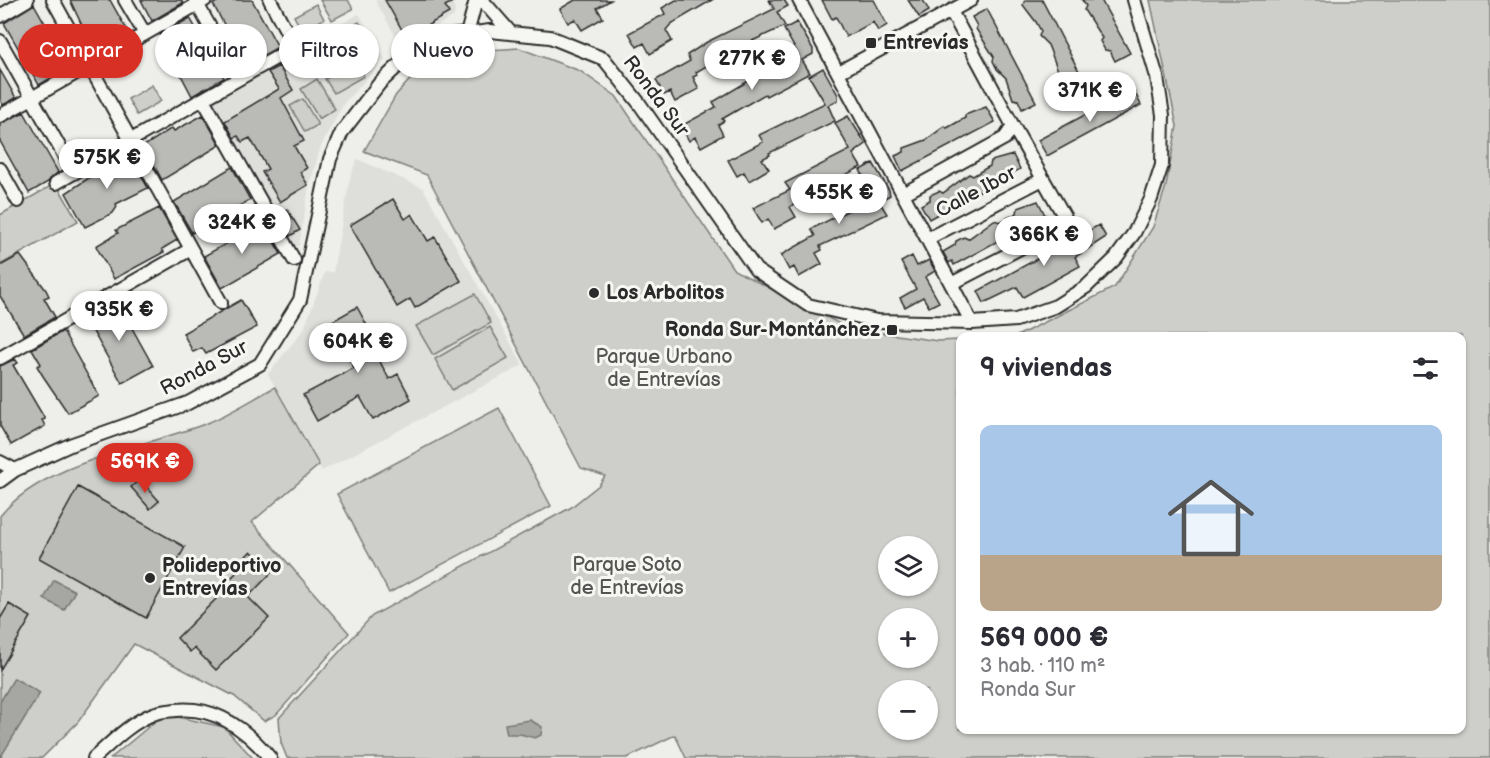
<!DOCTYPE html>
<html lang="es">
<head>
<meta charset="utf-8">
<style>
  body { margin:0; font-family:"Balsamiq Sans",sans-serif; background:#f7f7f7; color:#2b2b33; height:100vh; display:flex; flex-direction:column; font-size:22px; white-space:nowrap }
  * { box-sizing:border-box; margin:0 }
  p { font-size:20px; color:#7c7c81 }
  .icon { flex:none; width:33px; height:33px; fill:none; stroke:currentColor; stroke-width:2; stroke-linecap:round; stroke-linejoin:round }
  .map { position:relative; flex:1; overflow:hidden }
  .sheet { position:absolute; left:956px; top:332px; width:510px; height:402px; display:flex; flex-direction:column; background:#fff; border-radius:12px; box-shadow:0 2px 4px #0004 }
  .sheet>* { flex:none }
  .banner { position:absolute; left:18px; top:24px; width:570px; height:54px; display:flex; gap:12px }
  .tools { position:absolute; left:878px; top:536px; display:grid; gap:12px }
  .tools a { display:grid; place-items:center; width:60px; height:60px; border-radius:50%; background:#fff; box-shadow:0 2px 4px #0004; font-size:30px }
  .price { position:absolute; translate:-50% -51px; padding:0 14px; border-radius:21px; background:#fff; color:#222; font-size:20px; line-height:39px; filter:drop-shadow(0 2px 3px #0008) }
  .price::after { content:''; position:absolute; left:50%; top:36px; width:18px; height:14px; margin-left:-9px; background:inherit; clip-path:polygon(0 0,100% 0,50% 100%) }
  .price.selected { background:#d93025; color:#fff }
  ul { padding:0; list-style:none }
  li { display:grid; align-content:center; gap:12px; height:318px; padding:0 24px }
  li span { display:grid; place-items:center; height:186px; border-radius:12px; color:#555 }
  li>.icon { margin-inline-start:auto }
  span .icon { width:108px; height:108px; fill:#fffc; stroke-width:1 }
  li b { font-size:26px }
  h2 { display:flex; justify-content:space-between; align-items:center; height:72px; padding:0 24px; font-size:26px }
  .chip { padding:0 21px; border-radius:27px; background:#fff; box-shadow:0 2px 4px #0004; font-size:21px; line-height:54px }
  .chip.selected { background:#d93025; color:#fff }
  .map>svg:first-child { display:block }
  .built { fill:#dededb }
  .green { fill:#cececa; stroke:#7c7c7a; stroke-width:1.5; fill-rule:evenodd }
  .water { fill:#a6a6a3; stroke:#757573; stroke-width:1.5 }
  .building { fill:#babab7; stroke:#2b2b2b; stroke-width:1.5 }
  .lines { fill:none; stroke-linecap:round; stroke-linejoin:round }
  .minor-casing { stroke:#2b2b2b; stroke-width:16 }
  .minor { stroke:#f6f6f2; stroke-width:12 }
  .poi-dot { fill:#2b2b2b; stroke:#f6f6f2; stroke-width:2 }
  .labels { text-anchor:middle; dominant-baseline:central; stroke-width:6; stroke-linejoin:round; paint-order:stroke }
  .poi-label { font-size:20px; font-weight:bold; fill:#2b2b2b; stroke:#f6f6f2; text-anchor:start }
  .street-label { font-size:20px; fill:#2b2b2b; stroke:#f6f6f2 }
  .park-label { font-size:20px; fill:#545453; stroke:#f6f6f2 }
</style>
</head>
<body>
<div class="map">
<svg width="1490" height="758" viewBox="0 0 1490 758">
  <rect width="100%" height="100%" fill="#eeeeea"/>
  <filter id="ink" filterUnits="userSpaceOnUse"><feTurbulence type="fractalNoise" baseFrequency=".0167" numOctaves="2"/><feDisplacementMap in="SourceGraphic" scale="12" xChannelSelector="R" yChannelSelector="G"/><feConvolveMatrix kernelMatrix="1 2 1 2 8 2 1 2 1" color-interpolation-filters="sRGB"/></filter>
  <g filter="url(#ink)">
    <path class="built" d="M375,0H456L452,3L455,9L454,16L402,47Z
      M359,14L385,59L344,103L321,146L309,186L299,245L291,249L207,100Z
      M357,159L423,188L523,365L322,471L268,374L304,329L325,272H333L350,178Z"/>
    <path class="green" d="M320,0H348L353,9L332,20Z
      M1150,0H1490V758H686L675,735L627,758H287L281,743L279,718L372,616L570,508L599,485L605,476L581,468L427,175L364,151L396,95L427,61L472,51L519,48L580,71L616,96L734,270L848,328L938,341L960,340V729H1461V336H1017L1115,287L1153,227L1166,186L1177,126ZM888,546H927V585H888ZM888,618H927V657H888ZM888,690H927V729H888Z
      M316,4L324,19L302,31L294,16Z
      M359,22L373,46L321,75L307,51Z
      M355,61L364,76L334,93L325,79Z
      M317,79L335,109L319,119L301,89Z
      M152,85L161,101L137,115L128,99Z
      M303,99L318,125L305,132L290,106Z
      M56,183L78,221L0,265V215Z
      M475,294L491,323L433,355L416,326Z
      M490,327L508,358L452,390L435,359Z
      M275,387L319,465L252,522L349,633L276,715L264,721L234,696L134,644L78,722L42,758H0V516C42,463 139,448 202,425C227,416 251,400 275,387Z
      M499,408L551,506L389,593L337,494Z
      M164,714L224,727L253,758H111Z"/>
    <path class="water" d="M54,580L75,591L64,610L44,599Z
      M14,678L40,693L0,758V702Z
      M530,720L542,727L541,735L535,738L520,734H507L505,724Z"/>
    <path class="building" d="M70,0H110L129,34L95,53Z
      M141,0H181L183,3L152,21Z
      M221,0H252L278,47L246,65L213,4Z
      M385,0H456L445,6L449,13L423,28L426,33L409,42Z
      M575,0H611L597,8L603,18L582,30L575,19L568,23L560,9Z
      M676,0H712L671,24L666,30L672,41L650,54L644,43L637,47L629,33L665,14L662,8Z
      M769,0H784L788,6L777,12L785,26L739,47L696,72L697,75L693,77L699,89L675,102L670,92L664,95L656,80L690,61L687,55L707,42L774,9Z
      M822,0H874L887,25L878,31L873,22L846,37L836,17L832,19Z
      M908,0H923L929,11L919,17Z
      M1025,0H1042L1082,77L1068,84L1064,75L1059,73L1048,45L1039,36L1041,31L1036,22L1023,5Z
      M1082,0H1101L1130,53L1115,61L1110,51L1105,50L1100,41L1102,38L1084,10L1086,6Z
      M34,4L50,32L53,31L62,47L65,52L62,54L70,67L39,85L4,23Z
      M987,9L1036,102L1022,109L1018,100L1013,99L1006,78L997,69L993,61L994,57L976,29L977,26L972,17Z
      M190,18L224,78L192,96L160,35Z
      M797,22L813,49V54L802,60L810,73L766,96L765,94L722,119L724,121L718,125L723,135L701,147L695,137L689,141L681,126L716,107L713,102L755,77L756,79L799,56L784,29Z
      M279,66L293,90L281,98L304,141L294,146L307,168L300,172L308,185L280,202L262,172L268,169L250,138L242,142L238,136L234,138L225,121L279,89L268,72Z
      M823,68L838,95V100L828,105L835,121L769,153L770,155L762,159L769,169L749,181L744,172L737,176L728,160L763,142L759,135L825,103L809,76Z
      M0,70L16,98L3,105L0,100Z
      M1133,89L1141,105L1047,156L1038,140Z
      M986,107L995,122L902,171L895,156L904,152V148L926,140L945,126L947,128L965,118V115Z
      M24,112L58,172L48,182L29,193L0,141V124Z
      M203,115L220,145L162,180L144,146L172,128L174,131Z
      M848,116L866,144L853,154L861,167L796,200L797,202L790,207L796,217L774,229L768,219L762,223L753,208L790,190L785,183L850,150L835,123Z
      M128,152L148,188L116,204L117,207L113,213L85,227L66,193Z
      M1013,155L1020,169L929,219L921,205L930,200V195L939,191L943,193L969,174L973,176L981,171L990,166L991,161Z
      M873,163L889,190L890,195L879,201L887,214L820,246L822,250L816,253L822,264L799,277L794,267L789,270L781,255L815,236L811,229L875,197L860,170Z
      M232,167L250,200L192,233L174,202Z
      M393,199L405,219L412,214L428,241L435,237L461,281L415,308L410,299L397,307L350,225Z
      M1038,201L1045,215L954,265L952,261L949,263L943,252L955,245L956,241L964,237L968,239L994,220L1000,222L1017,213L1018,208Z
      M159,208L177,240L162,249L164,252L114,279L96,246L118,233L116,230Z
      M287,209L300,230L290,236L278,214Z
      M263,223L281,254L222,288L204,256Z
      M1099,225L1106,237L1075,257L1080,266L1023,297L1017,287L984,303L978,291Z
      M20,255L46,290L49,296L44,298L55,317L24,335L0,296V266Z
      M912,256L917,266L929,260L935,271L925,277L939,302L929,307L923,297L905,307L900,298L916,289L901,262Z
      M241,300L257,327L206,354L202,348L193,352L183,333Z
      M117,301L153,366L122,383L86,319Z
      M357,307L381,351L376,354L389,379L398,374L411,399L373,420L360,397L317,421L303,395L354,368L329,323Z
      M63,331L99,396L68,413L43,376L37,366L41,364L32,349Z
      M15,359L18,363L13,365L45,419L42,420L45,426L11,445L0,426V366Z
      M140,479L159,501L150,509L131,487Z
      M78,487L185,547L146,618L39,558Z
      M251,551L272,572L248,597L269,618L216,670L194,648L190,652L177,638L231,584L228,581L237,572L233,569Z
      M9,604L31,617L0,670V619Z"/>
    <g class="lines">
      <g class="minor-casing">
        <path id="minor" d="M53,0L221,303
          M125,0L145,34
          M195,0L238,78
          M270,0L295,47L203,99L294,260
          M482,0L510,32
          M799,0L972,323
          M0,16L27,0
          M467,34L476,0
          M0,41L74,173
          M839,72L971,0
          M0,116L205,0
          M0,169L18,201
          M56,183L203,99
          M903,194L1005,138L1013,126L951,11
          M927,239L1043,179
          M951,284L1068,223L1013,126
          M0,358L191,249
          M0,462L15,470
          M0,481L15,470L70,445L188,403L260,364L300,300L330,159L342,132L379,84L403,61L451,36L490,31L550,37L604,59L639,103L756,270L808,305L877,321L972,323L1016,320L1056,306L1086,287L1116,258L1134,233L1151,199L1162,165L1163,115L1157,77L1134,0
          M94,758C112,742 130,723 153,714C160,711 168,711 176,710C214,706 246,729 270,758"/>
      </g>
      <use href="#minor" class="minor"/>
    </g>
  </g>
  <g class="poi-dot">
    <rect x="865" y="37" width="12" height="12" rx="3"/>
    <circle cx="594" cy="293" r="6"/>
    <rect x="886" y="324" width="12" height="12" rx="3"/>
    <circle cx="150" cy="578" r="6"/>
  </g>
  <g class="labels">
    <g class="poi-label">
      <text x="883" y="43">Entrevías</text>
      <text x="606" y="293">Los Arbolitos</text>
      <text x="880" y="330" text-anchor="end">Ronda Sur-Montánchez</text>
      <text x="162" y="566">Polideportivo<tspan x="162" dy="23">Entrevías</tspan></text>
    </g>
    <g class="street-label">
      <text transform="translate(656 96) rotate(53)">Ronda Sur</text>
      <text transform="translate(976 192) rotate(-28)">Calle Ibor</text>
      <text transform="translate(204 368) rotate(-28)">Ronda Sur</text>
    </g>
    <g class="park-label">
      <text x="664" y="357">Parque Urbano<tspan x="664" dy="23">de Entrevías</tspan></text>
      <text x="627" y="565">Parque Soto<tspan x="627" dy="23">de Entrevías</tspan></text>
    </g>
  </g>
</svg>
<div class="tools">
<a><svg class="icon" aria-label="layers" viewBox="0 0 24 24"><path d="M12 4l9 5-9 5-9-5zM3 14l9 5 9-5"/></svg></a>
<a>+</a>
<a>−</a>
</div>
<b class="price" style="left:752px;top:91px">277K €</b>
<b class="price" style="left:1090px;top:123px">371K €</b>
<b class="price" style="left:107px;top:190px">575K €</b>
<b class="price" style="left:839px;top:225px">455K €</b>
<b class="price" style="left:242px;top:255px">324K €</b>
<b class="price" style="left:1044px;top:267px">366K €</b>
<b class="price" style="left:119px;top:342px">935K €</b>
<b class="price" style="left:358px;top:374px">604K €</b>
<b class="price selected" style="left:145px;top:494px">569K €</b>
<div class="banner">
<a class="chip selected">Comprar</a>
<a class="chip">Alquilar</a>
<a class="chip">Filtros</a>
<a class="chip">Nuevo</a>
</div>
<section class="sheet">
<h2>9 viviendas<svg class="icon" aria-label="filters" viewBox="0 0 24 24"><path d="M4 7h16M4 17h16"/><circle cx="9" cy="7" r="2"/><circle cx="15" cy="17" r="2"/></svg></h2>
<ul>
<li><span style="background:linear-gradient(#a9c7e8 70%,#b9a48a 0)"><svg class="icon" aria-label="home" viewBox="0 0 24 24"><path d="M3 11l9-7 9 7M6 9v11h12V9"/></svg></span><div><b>569 000 €</b><p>3 hab. · 110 m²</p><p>Ronda Sur</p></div></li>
</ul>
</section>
</div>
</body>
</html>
